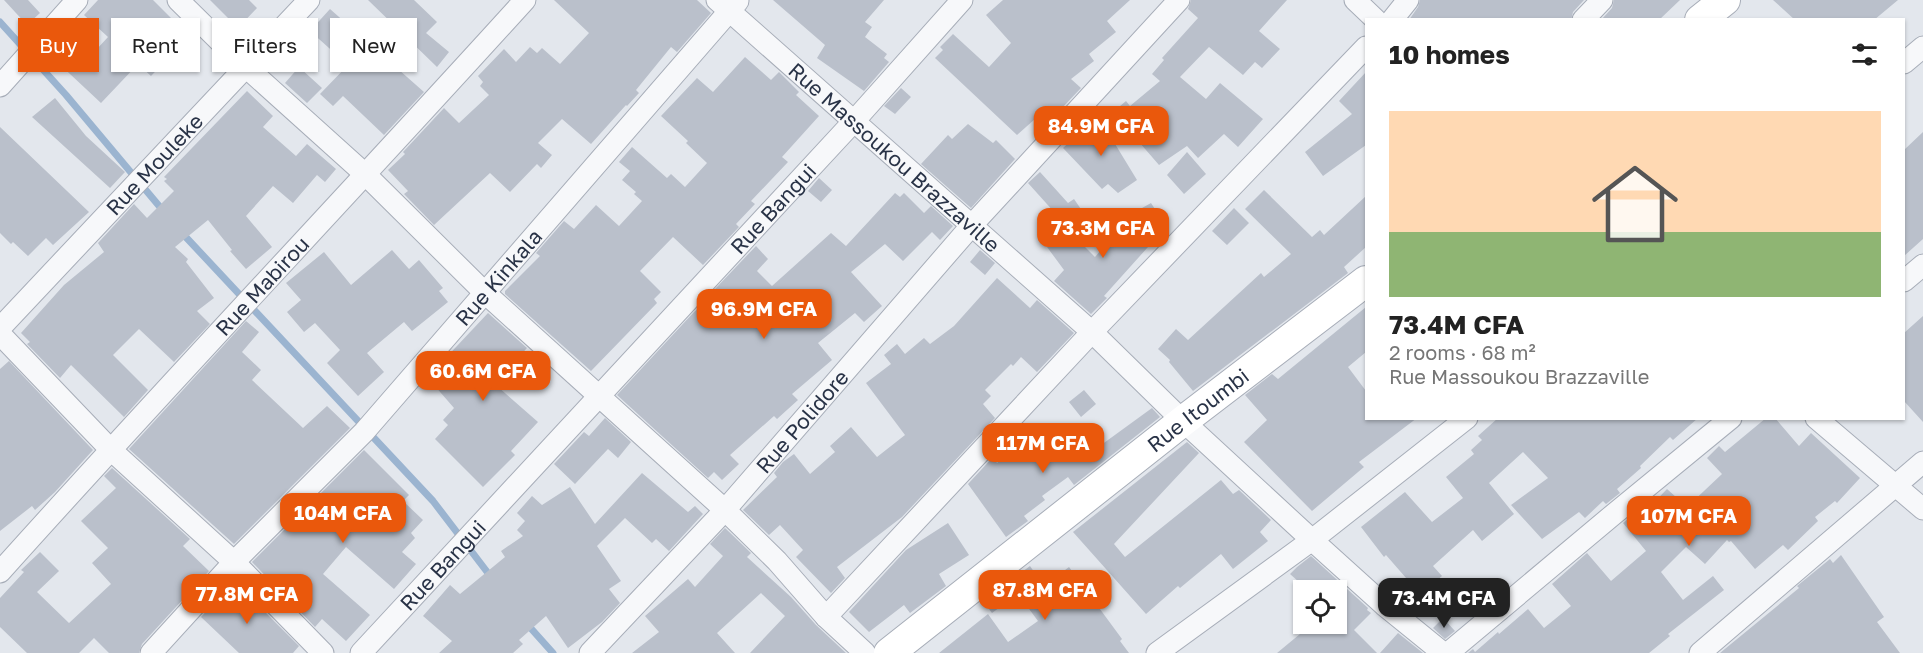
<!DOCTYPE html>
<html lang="en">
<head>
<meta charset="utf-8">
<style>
  body { margin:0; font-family:"Golos Text",sans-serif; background:#f6f6f6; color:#222; height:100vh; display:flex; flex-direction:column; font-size:22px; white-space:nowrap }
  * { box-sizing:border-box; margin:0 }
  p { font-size:20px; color:#767676 }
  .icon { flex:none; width:33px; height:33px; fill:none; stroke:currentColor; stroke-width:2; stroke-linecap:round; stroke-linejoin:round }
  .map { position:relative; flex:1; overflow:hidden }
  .panel { position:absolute; left:1365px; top:18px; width:540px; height:402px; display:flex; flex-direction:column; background:#fff; border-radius:0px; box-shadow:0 2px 4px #0004 }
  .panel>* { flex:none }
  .hud { position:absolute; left:18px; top:18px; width:570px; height:54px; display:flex; gap:12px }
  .tools { position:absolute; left:1293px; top:580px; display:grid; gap:12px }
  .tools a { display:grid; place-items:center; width:54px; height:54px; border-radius:0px; background:#fff; box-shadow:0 2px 4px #0004; font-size:30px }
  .price { position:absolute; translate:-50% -51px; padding:0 14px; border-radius:12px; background:#ea580c; color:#fff; font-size:20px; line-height:39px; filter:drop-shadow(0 2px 3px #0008) }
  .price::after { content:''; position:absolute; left:50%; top:36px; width:18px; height:14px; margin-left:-9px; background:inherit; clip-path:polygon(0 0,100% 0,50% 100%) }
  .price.current { background:#222; color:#fff }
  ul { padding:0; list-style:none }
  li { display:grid; align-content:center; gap:12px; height:318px; padding:0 24px }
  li+li { border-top:2px solid #e0e0e0 }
  li span { display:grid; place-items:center; height:186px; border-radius:0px; color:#555 }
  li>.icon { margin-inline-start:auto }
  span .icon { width:108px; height:108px; fill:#fffc; stroke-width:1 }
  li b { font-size:26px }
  h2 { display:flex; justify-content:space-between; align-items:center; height:72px; padding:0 24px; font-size:26px }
  .tag { padding:0 21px; border-radius:0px; background:#fff; box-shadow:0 2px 4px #0004; font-size:21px; line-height:54px }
  .tag.current { background:#ea580c; color:#fff }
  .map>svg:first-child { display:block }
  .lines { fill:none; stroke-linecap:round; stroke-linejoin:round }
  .stream { stroke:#9bb4d0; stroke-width:7 }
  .building { fill:#bac0cb }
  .street-casing { stroke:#a7adb8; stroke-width:23 }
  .secondary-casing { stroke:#a7adb8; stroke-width:32 }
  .street { stroke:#f7f8fa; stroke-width:21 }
  .secondary { stroke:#fff; stroke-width:30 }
  .labels { text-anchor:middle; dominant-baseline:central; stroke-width:5; stroke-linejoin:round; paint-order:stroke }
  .street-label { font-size:21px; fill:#293347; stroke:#f3f6f9 }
</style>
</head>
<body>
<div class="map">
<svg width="1923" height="653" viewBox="0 0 1923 653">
  <rect width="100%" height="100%" fill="#e3e7ed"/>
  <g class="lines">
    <path class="stream" d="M0,22L66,95L165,213
      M182,233L433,501L491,577
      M527,624L553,653"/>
  </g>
  <path class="building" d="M4,0H28L40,13L27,25Z
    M98,0H153L175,22L171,25L186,40L151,76L138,64L101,103L55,60L68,46L85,62L108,37L84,15Z
    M210,0H249L257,8L238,28Z
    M368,0H414L437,22L426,33L449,52L437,67Z
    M554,0H697L711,13L677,52L671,47L636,90L639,93L627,106L626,105L591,144L562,119L538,143L552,155L541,168L537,164L510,192L490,173L434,225L404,194L408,191L388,170L405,154L403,152L444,108L459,123L489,95L480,86L483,82L478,76L504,49L516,62L530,47L537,53L542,48L560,64L589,33Z
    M773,0H884L865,22L872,27L865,37L887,54L884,58L889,62L864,91L817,58L825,45Z
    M1003,0H1130L1107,21L1116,32L1089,54L1094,61L1071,79L1081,88L1043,128L1035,119L1017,135L935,58L943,50L940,47L953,34L989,67L1011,43L986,15Z
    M1191,0H1287L1259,31L1280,49L1262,68L1255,62L1243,75L1209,47L1180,77L1206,99L1220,83L1263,119L1238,147L1224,134L1198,158L1187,146L1159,165L1113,112L1126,101L1130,106L1160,81L1152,74L1164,60L1162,58L1198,18L1188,9Z
    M1420,0H1584L1573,12L1571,20H1409L1418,7Z
    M1614,0H1680L1659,20H1601L1612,8Z
    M1773,0H1898L1874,20H1795Z
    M330,9L424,92L384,135L343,96L333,106L320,94L348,65L310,31Z
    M745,57L771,80L779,72L799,92L796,95L819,116L782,157L788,162L751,201L755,204L736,224L739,227L703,265L673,237L640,271L661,292L654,299L657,303L591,371L505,294V291L540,256L536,253L564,221L574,229L596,205L619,226L642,201L634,194L636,192L622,180L630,171L619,162L632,147L667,178L671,174L685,187L707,163L686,143L688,141L661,116L697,78L713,92Z
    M299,67L322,88L307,103L285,83Z
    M1366,72V145L1323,176L1305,152L1352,114L1339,101Z
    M901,88L911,97L895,114L884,106Z
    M247,91L273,116L263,127L296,156L307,144L336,169L325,182L317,175L293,203L273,186L246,216L272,247L246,269L230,251L232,250L208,220L175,247L188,259L186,262L214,298L197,311L210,324L174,362L139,329L113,355L148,390L124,417L71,365L60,378L27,344L30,342L21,333L64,285L104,252L98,243L134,204L147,218L174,191L164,181L167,179L164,177Z
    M55,98L86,136L125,172L110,188L32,117Z
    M1098,116L1137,180L1118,193L1108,184L1102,189L1063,148Z
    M968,124L993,143L996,140L1015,159L971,208L921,164L948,135L952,139Z
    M0,127L89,212L53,245L46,238L28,256L13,242L11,244L0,233Z
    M1923,132V239L1904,256V150Z
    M1187,152L1206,174L1184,194L1167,175Z
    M1040,172L1068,203L1074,199L1085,215L1063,231L1052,215L1055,213L1028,183Z
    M819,178L832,190L821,202L808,191Z
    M1264,190L1312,237L1320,230L1324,235L1366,196V247L1344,267L1348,273L1193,391L1169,362L1170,360L1158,349L1176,329L1188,340L1261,273L1264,277L1291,254L1245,209Z
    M895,193L900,197L904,193L924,213L931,206L953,226L940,240L932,232L903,261L885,244L851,272L882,306L864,322L855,313L818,343L832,360L792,394L798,400L777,419L774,416L730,455L739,464L722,480L714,472L708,478L617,395L694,312L718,292L715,289L756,246L768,259L757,271L772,286L831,233L846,246Z
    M1151,203L1166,226L1141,241L1148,247L1104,296L1107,298L1091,314L1054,281L1064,270L1047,247L1070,232L1095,257L1133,213Z
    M1234,208L1249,223L1227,245L1212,231Z
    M392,250L409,269L419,260L443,288L439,291L448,302L412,331L404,322L367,353L384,372L358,396L327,363L340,350L315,323L304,332L287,312L301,300L286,283L324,252L351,285Z
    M980,250L995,263L985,275L970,262Z
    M997,278L1030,308L1037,300L1074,333L1037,372L1021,357L1013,366L1011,364L985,390L991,396L983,404L995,418L902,517L837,567L845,578L831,593L796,557L803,550L780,525L769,535L743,510L777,477L774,473L783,462L794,454L810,474L835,452L830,446L851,427L877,457L905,435L866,383L891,364L884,355L897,344L905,354L924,338L930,344L954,326Z
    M1366,307V352L1348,367L1366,391V418H1417L1359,462L1364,467L1312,511L1244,442L1267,420L1245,395L1272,374L1278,379Z
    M488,313L527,348L503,374L506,377L497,386L538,422L511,451L515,455L483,487L435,439L448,425L443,420L454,408L434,385L449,373L440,364Z
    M1923,316V422L1904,401V333Z
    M246,321L259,332L242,352L261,370L252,380L303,428L327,406L350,428L234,544L129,449Z
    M9,361L93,450L55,492L35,510L32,506L0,531V369Z
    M1084,390L1096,404L1081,417L1069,402Z
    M1152,408L1160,417L1074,485L1068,477L1042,496L1045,500L1024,516L1028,521L1006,537L968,484L993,457L997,463L1009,454L1012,457L1022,450L1024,452L1041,440L1053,456L1085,432L1097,448Z
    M605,418L631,442L618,458L608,449L575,484L554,464L584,432L589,436Z
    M1498,418H1698L1673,440L1670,437L1640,466L1641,468L1617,489L1620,493L1606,504L1603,501L1585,518L1579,512L1542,539L1511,505L1548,478L1523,452L1489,483L1514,514L1482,541L1473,530L1433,566L1442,576L1420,594L1386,555L1384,557L1361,527L1405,492L1432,522L1463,498L1446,477L1474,454L1471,450L1482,440L1478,436Z
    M1766,418H1775L1799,446L1811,433L1860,478L1837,503L1835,501L1815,517L1818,521L1788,550L1783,545L1755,569L1731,541L1729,542L1727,540L1705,564L1686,547L1661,572L1683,600L1713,576L1724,590L1668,634L1670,636L1649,653H1468L1473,649L1475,652L1498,632L1499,634L1528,609L1544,628L1571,606L1552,584L1587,553L1611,581L1646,551L1623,523L1636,512L1640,517L1667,489L1687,507L1722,474L1707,458L1719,446L1725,452Z
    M1187,442L1199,453L1114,544L1125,557L1221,480L1233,494L1239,490L1271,520L1260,532L1268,541L1233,569L1221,554L1180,588L1178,586L1146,614L1073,532Z
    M364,450L409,495L403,501L423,520L411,533L415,538L402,552L416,564L394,589L346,547L323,574L370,615L346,641L322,619L315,627L252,562Z
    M112,468L190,539L183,546L209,571L142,644L139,653H109L94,638L79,653H27L0,627V598L24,572L21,570L40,552L59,571L37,592L69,623L111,584L92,563L108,548L81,521L116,488L104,476Z
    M642,473L688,512L695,506L703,514L669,551L656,539L652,543L625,518L597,546L621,581L609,589L620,603L602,622L568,648L546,616L519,640L523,644L513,653H439L452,641L423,616L450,585L460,594L505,557L501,551L523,536L517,530L525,521L517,513L532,496L542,505L570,487L595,524Z
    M948,523L969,555L939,574L946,586L910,613L904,605L869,632L849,612L906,550Z
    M725,528L751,553L747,557L791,597L816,625L846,653H750L785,616L761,593L717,633L735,653H632L659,632L645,616L688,579L695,587L723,556L710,544Z
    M1841,555L1884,617L1877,622L1900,653H1720L1799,588L1797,586L1830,559L1833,563Z
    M1311,556L1368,608L1367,610L1371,613L1354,630L1377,653H1277L1306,629L1297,621L1304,613V624H1336V591H1309L1290,574L1297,567Z
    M1030,566L1044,586L1069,567L1122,639L1120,641L1129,653H939L988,614L1008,642L1038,621L1018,594L992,613L983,601Z
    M234,581L299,646L293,653H239L201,617Z
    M1443,618L1455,631L1445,639L1433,628Z
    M1398,633L1423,653H1380Z"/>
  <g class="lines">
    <g class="street-casing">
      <g id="street">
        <path d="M178,0L246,67L366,175L484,292L725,510L777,561L826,617L865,653"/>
        <path id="s1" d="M717,0L1092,332L1183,421L1312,540L1384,605L1443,653"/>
        <path d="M1355,0L1376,20"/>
        <path d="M1392,20L1408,0"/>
        <path d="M1583,20L1602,0"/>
        <path d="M1904,63L1923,47"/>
        <path d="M0,86L77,0"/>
        <path d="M1904,281L1923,265"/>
        <path id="s2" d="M0,328L309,0"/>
        <path d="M0,334L110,449L234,562L323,653"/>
        <path d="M1816,418L1923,509"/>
        <path id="s3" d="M0,572C173,379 351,192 525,0"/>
        <path d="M826,617L1092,332L1366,47"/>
        <path id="s4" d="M151,653L234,562L364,432L738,1"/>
        <path id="s5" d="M361,653L855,120L962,0"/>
        <path id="s6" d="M590,653L725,510L972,225L1179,0"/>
        <path d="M1157,653L1312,540L1467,418"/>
        <path d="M1448,653L1614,514L1731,418"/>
        <path d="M1700,653L1923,462"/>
      </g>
    </g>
    <g class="secondary-casing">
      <g id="secondary">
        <path d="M1700,20L1725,0"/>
        <path id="s7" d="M889,653L1183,421L1366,281"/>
      </g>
    </g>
    <use href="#street" class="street"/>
    <use href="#secondary" class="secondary"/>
  </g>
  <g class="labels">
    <g class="street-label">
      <text stroke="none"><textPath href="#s1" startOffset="237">Rue Massoukou Brazzaville</textPath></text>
      <text stroke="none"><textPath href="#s2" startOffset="225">Rue Mouleke</textPath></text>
      <text stroke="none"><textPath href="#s5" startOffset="606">Rue Bangui</textPath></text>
      <text stroke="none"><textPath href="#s4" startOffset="512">Rue Kinkala</textPath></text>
      <text stroke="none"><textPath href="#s3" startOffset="388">Rue Mabirou</textPath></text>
      <text stroke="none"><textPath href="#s7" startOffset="393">Rue Itoumbi</textPath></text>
      <text stroke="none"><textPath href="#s6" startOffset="314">Rue Polidore</textPath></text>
      <text stroke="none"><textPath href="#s5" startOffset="120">Rue Bangui</textPath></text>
    </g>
  </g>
</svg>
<div class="tools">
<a><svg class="icon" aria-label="locate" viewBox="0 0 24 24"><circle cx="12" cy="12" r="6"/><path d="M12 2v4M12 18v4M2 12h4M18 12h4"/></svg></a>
</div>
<b class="price" style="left:1101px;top:157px">84.9M CFA</b>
<b class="price" style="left:1103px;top:259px">73.3M CFA</b>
<b class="price" style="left:764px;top:340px">96.9M CFA</b>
<b class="price" style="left:483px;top:402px">60.6M CFA</b>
<b class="price" style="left:1043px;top:474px">117M CFA</b>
<b class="price" style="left:343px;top:544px">104M CFA</b>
<b class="price" style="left:1689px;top:547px">107M CFA</b>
<b class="price" style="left:1045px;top:621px">87.8M CFA</b>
<b class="price" style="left:247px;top:625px">77.8M CFA</b>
<b class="price current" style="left:1444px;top:629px">73.4M CFA</b>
<div class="hud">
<a class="tag current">Buy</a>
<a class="tag">Rent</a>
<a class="tag">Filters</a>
<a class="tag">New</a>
</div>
<section class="panel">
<h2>10 homes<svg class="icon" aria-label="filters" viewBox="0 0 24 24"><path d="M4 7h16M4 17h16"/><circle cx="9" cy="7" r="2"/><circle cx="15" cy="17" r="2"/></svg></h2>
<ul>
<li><span style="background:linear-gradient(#ffd9b3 65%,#8fb573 0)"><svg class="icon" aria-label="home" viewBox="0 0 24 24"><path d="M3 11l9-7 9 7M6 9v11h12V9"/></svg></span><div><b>73.4M CFA</b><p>2 rooms · 68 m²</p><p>Rue Massoukou Brazzaville</p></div></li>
</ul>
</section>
</div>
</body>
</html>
